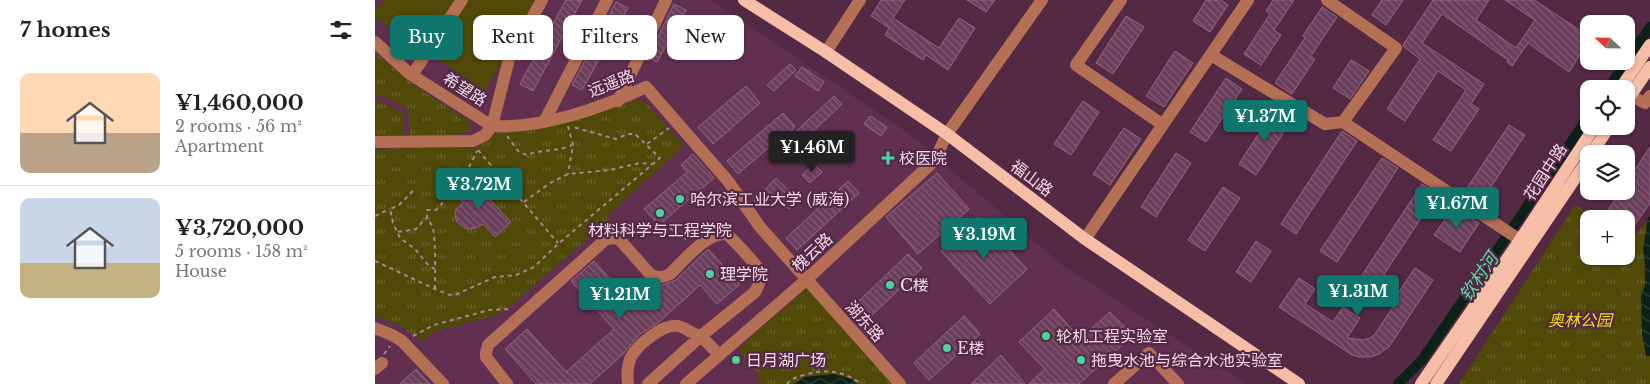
<!DOCTYPE html>
<html lang="en">
<head>
<meta charset="utf-8">
<style>
  body { margin:0; font-family:"Libre Baskerville","Noto Sans SC",serif; background:#f2f2f2; color:#222; height:100vh; display:flex; flex-direction:column; font-size:19px; white-space:nowrap }
  * { box-sizing:border-box; margin:0 }
  p { font-size:16px; color:#767676 }
  .icon { flex:none; width:28px; height:28px; fill:none; stroke:currentColor; stroke-width:2; stroke-linecap:round; stroke-linejoin:round }
  .map { position:relative; flex:1; overflow:hidden }
  .panel { display:flex; flex-direction:column; background:#fff; width:375px }
  .panel>* { flex:none }
  .guide { position:absolute; left:15px; top:15px; width:475px; height:45px; display:flex; gap:10px }
  .needle { width:32px; rotate:292deg }
  .buttons { position:absolute; left:1205px; top:15px; display:grid; gap:10px }
  .buttons a { display:grid; place-items:center; width:55px; height:55px; border-radius:10px; background:#fff; box-shadow:0 1px 4px #0004; font-size:25px }
  .price { position:absolute; translate:-50% -42px; padding:0 11px; border-radius:5px; background:#0f766e; color:#fff; font-size:16px; line-height:32px; filter:drop-shadow(0 1px 2px #0008) }
  .price::after { content:''; position:absolute; left:50%; top:30px; width:15px; height:11px; margin-left:-8px; background:inherit; clip-path:polygon(0 0,100% 0,50% 100%) }
  .price.current { background:#222; color:#fff }
  ul { padding:0; list-style:none }
  li { display:flex; align-items:center; gap:15px; height:125px; padding:0 20px }
  li+li { border-top:1px solid #e0e0e0 }
  li span { display:grid; place-items:center; flex:none; width:140px; height:100px; border-radius:10px; color:#555 }
  li>.icon { margin-inline-start:auto }
  span .icon { width:60px; height:60px; fill:#fffc; stroke-width:1 }
  li b { font-size:21px }
  h2 { display:flex; justify-content:space-between; align-items:center; height:60px; padding:0 20px; font-size:21px }
  .tag { padding:0 18px; border-radius:10px; background:#fff; box-shadow:0 1px 4px #0004; font-size:18px; line-height:45px }
  .tag.current { background:#0f766e; color:#fff }
  main { display:flex; flex:1; min-height:0 }
  .map>svg:first-child { display:block }
  .built { fill:#612f50 }
  .grass { fill:#504907 }
  .park { fill:url(#park-tufts) }
  .water { fill:url(#water-waves) }
  .lines { fill:none; stroke-linecap:round; stroke-linejoin:round }
  .canal { stroke:#0e2118; stroke-width:10 }
  .building { fill:url(#building-back-hatch); stroke:#956583 }
  .path { stroke:#a8859b; stroke-width:2; stroke-dasharray:4 4; stroke-linecap:butt }
  .minor { stroke:#b46f54; stroke-width:12 }
  .major { stroke:#f6bda7; stroke-width:12 }
  .poi-dot { fill:#4cd39b; stroke:#532944; stroke-width:2 }
  .labels { text-anchor:middle; dominant-baseline:central; stroke-width:4.5; stroke-linejoin:round; paint-order:stroke }
  .street-label { font-size:16px; fill:#f4d9e9; stroke:#532944 }
  .poi-label { font-size:16px; fill:#f4d9e9; stroke:#532944; text-anchor:start }
  .park-label { font-size:16px; font-style:italic; fill:#f4de12; stroke:#532944 }
  .water-label { font-size:18px; font-style:italic; fill:#54dfa4; stroke:#532944 }
</style>
</head>
<body>
<main>
<section class="panel">
<h2>7 homes<svg class="icon" aria-label="filters" viewBox="0 0 24 24"><path d="M4 7h16M4 17h16"/><circle cx="9" cy="7" r="2"/><circle cx="15" cy="17" r="2"/></svg></h2>
<ul>
<li><span style="background:linear-gradient(#ffd9b3 60%,#b9a48a 0)"><svg class="icon" aria-label="home" viewBox="0 0 24 24"><path d="M3 11l9-7 9 7M6 9v11h12V9"/></svg></span><div><b>¥1,460,000</b><p>2 rooms · 56 m²</p><p>Apartment</p></div></li>
<li><span style="background:linear-gradient(#c9d6e8 65%,#c2b280 0)"><svg class="icon" aria-label="home" viewBox="0 0 24 24"><path d="M3 11l9-7 9 7M6 9v11h12V9"/></svg></span><div><b>¥3,720,000</b><p>5 rooms · 158 m²</p><p>House</p></div></li>
</ul>
</section>
<div class="map">
<svg width="1275" height="384" viewBox="0 0 1275 384">
  <defs>
    <pattern id="park-tufts" width="24" height="20" patternUnits="userSpaceOnUse" patternTransform="scale(1.25)"><rect width="24" height="20" fill="#504907"/><path d="M3 7l-1-3M5 7V3M7 7l1-3M15 17l-1-3M17 17v-4M19 17l1-3" fill="none" stroke="#6a632b"/></pattern>
    <pattern id="water-waves" width="16" height="10" patternUnits="userSpaceOnUse" patternTransform="scale(1.25)"><rect width="16" height="10" fill="#0e2118"/><path d="M0 5q4-4 8 0t8 0" fill="none" stroke="#32413a"/></pattern>
    <pattern id="building-back-hatch" width="6" height="6" patternUnits="userSpaceOnUse" patternTransform="scale(1.25)"><rect width="6" height="6" fill="#6b3f5b"/><path d="M-1 5l2 2M0 0l6 6M5-1l2 2" fill="none" stroke="#815a73"/></pattern>
  </defs>
  <rect width="100%" height="100%" fill="#532944"/>
  <path class="built" d="M0,0H335L533,133L687,265L871,384H0Z"/>
  <path class="grass" d="M8,0H161L110,91L0,18V13Z"/>
  <path class="park" d="M0,52C28,79 61,100 94,121L96,129C84,139 51,135 35,136L33,109L0,93Z
    M0,99L29,113V135L0,136Z
    M263,99L270,102L309,146L232,216L234,220L225,228L126,314L61,331L47,341L23,325L0,316V149L83,147L96,149L104,146L117,134L136,131L245,105Z
    M1200,205L1223,219H1214V256H1251V236L1256,239L1275,218V384H1084Z
    M432,288L519,384H384L381,371L363,349Z"/>
  <path class="water" d="M1273,217H1275V356H1271L1267,333L1266,297L1270,284V264L1268,249Z
    M459,374L476,379L482,384H419L429,377Z"/>
  <g class="lines">
    <path class="canal" d="M1233,89L1275,27
      M1023,384L1047,360L1214,116"/>
  </g>
  <path class="building" d="M191,0H207L158,91L145,84Z
    M506,0H530L518,18L564,48L584,18L600,28L573,70L551,55L548,60L510,35L514,28L496,16Z
    M592,0H620L611,12Z
    M831,0H846L853,5L835,32L818,21Z
    M898,0H919L899,30L906,35L886,65L869,54L895,14L891,11Z
    M1007,0H1028L1011,25L997,15Z
    M1058,0H1114L1101,20L1141,48L1160,20L1130,0H1159L1209,33L1212,44L1194,72L1153,43L1137,66L1132,62L1133,60L1067,14L1047,43L1109,84L1096,104L1104,109L1076,151L1058,140L1091,90L1063,71L1030,121L1012,109L1045,59L1029,47L1028,45Z
    M241,2L253,8L207,90L197,85Z
    M299,4L311,10L282,62L273,57Z
    M947,7L962,17L936,56L940,59L917,94L900,83L930,38L928,36Z
    M751,16L769,27L738,74L721,63Z
    M800,51L818,63L789,107L771,96Z
    M976,60L994,71L975,99L958,88Z
    M415,64L421,70L399,91L392,85Z
    M427,67L449,82L443,91L420,76Z
    M851,78L867,89L831,142L815,132Z
    M371,86L385,103L338,144L323,127Z
    M459,96L467,104L422,147L414,138Z
    M708,101L724,112L696,155L679,144Z
    M899,110L916,121L881,175L864,164Z
    M408,113L420,126L412,137L409,134L363,174L352,161Z
    M495,116L512,127L506,136L489,124Z
    M1134,125L1150,135L1108,199L1092,188Z
    M749,128L766,139L735,185L718,174Z
    M967,131L982,141L921,234L906,224Z
    M1275,147V203L1257,229L1251,225V219H1242L1232,212L1246,191H1251V183Z
    M801,153L816,163L781,217L766,207Z
    M318,154L339,178L284,225L269,209L312,172L306,165Z
    M1007,158L1023,168L962,262L945,251Z
    M439,164L447,172L435,183L427,175Z
    M562,173L594,209L543,254L511,217Z
    M401,178L423,199L414,209L399,195L386,208L379,201Z
    M95,179L136,222L120,237L108,224L101,228L92,229L82,222L80,215L81,209L88,203L80,194Z
    M473,181L484,193L422,250L411,238Z
    M1047,184L1062,194L1000,288L985,278Z
    M848,187L865,198L830,251L813,240Z
    M1079,206L1104,223L1085,252L1059,235Z
    M603,217L652,269L615,304L566,251Z
    M881,241L896,251L876,282L861,272Z
    M333,249L365,284L342,304L325,285L283,323L264,335L249,353L215,384H161L130,349L152,329L191,372L239,329L196,281L219,261L261,308L287,285L301,280Z
    M533,254L547,268L497,315L484,301Z
    M1040,268L1058,280L1014,347L1004,354L995,357H985L977,355L904,307L924,278L940,289L930,304L958,322L968,307L985,318L972,338L988,340L995,338L1000,334L1018,307L1015,305Z
    M679,309L705,339L735,312L758,335L704,384H654L670,369L644,342Z
    M589,316L605,334L554,380L539,363Z
    M626,355L650,384H596Z
    M41,369L55,384H25Z"/>
  <g class="lines">
    <path class="path" d="M193,126L198,145L193,174
      M132,136L144,152L152,155C167,149 182,152 197,145
      M272,144L294,128
      M103,150L183,243
      M38,191L24,205L15,209L18,223L25,238L40,249L54,266L60,269
      M149,202L175,183L193,174L235,170L265,163L278,164
      M0,216L15,209
      M295,228L314,241
      M23,232L41,229L51,218
      M0,261L60,289L75,295L82,294L120,277L141,275L159,267L183,244L285,158L260,134H253L241,139L198,127
      M60,289C60,273 61,244 58,228C55,220 51,222 52,210H61L79,191L90,175L102,151
      M38,336L59,325L114,310L136,309
      M9,354L15,346
      M412,384C417,378 422,377 429,375C450,369 468,370 486,384"/>
    <path class="minor" d="M746,0L701,65L788,125
      M952,0L1021,48L968,122
      M0,42L35,74L117,126L134,59L167,0
      M451,52L485,0
      M836,55L950,124L968,122L1145,240
      M37,75L87,0
      M1264,100L1270,103L1275,96
      M243,101L291,0
      M169,122L232,0
      M0,142L98,141L110,135L117,126C166,129 227,108 271,87L353,181L385,227L525,384
      M710,239L873,0
      M0,328L17,335L27,341L68,384
      M0,369L7,363
      M132,384L111,357V353L113,345L230,240L237,238L244,239L275,274C283,278 287,278 295,274C310,260 331,232 352,234C359,241 365,247 371,254C384,268 391,274 380,292L326,336L273,384
      M253,384C252,375 252,366 256,357C263,344 288,324 303,326C307,327 311,329 314,331C328,337 334,344 344,355
      M311,384L431,280L559,161L572,134L667,0
      M739,384L774,353L803,384"/>
    <path class="major" d="M369,0L451,52L572,134L710,239L924,384
      M1245,89L1275,45
      M1251,102L1275,67
      M1216,154L1235,126
      M1046,384L1145,240L1220,126
      M1061,384L1214,158"/>
  </g>
  <g class="poi-dot">
    <path d="M510.5 150.5h5v5h5v5h-5v5h-5v-5h-5v-5h5z"/>
    <circle cx="305" cy="199" r="5"/>
    <circle cx="285" cy="213" r="5"/>
    <circle cx="335" cy="274" r="5"/>
    <circle cx="515" cy="285" r="5"/>
    <circle cx="671" cy="336" r="5"/>
    <circle cx="572" cy="348" r="5"/>
    <circle cx="361" cy="360" r="5"/>
    <circle cx="706" cy="360" r="5"/>
  </g>
  <g class="labels">
    <g class="street-label">
      <text transform="translate(236 83) rotate(-21)">远遥路</text>
      <text transform="translate(90 89) rotate(32)">希望路</text>
      <text transform="translate(1170 172) rotate(-57)">花园中路</text>
      <text transform="translate(657 178) rotate(37)">福山路</text>
      <text transform="translate(437 252) rotate(-43)">槐云路</text>
      <text transform="translate(490 321) rotate(48)">湖东路</text>
    </g>
    <g class="poi-label">
      <text x="524" y="158">校医院</text>
      <text x="315" y="199">哈尔滨工业大学 (威海)</text>
      <text x="285" y="230" text-anchor="middle">材料科学与工程学院</text>
      <text x="345" y="274">理学院</text>
      <text x="525" y="285">C楼</text>
      <text x="681" y="336">轮机工程实验室</text>
      <text x="582" y="348">E楼</text>
      <text x="371" y="360">日月湖广场</text>
      <text x="716" y="360">拖曳水池与综合水池实验室</text>
    </g>
    <g class="park-label">
      <text x="1205" y="320">奥林公园</text>
    </g>
    <g class="water-label">
      <text transform="translate(1104 277) rotate(-56)">钦村河</text>
    </g>
  </g>
</svg>
<div class="buttons">
<a><svg class="needle" viewBox="-14 -14 28 28"><path d="M0-13l5 13h-10z" fill="#e53935"/><path d="M0 13l5-13h-10z" fill="#767676"/></svg></a>
<a><svg class="icon" aria-label="locate" viewBox="0 0 24 24"><circle cx="12" cy="12" r="6"/><path d="M12 2v4M12 18v4M2 12h4M18 12h4"/></svg></a>
<a><svg class="icon" aria-label="layers" viewBox="0 0 24 24"><path d="M12 4l9 5-9 5-9-5zM3 14l9 5 9-5"/></svg></a>
<a>+</a>
</div>
<b class="price" style="left:890px;top:142px">¥1.37M</b>
<b class="price current" style="left:437px;top:173px">¥1.46M</b>
<b class="price" style="left:104px;top:210px">¥3.72M</b>
<b class="price" style="left:1082px;top:229px">¥1.67M</b>
<b class="price" style="left:609px;top:260px">¥3.19M</b>
<b class="price" style="left:983px;top:317px">¥1.31M</b>
<b class="price" style="left:245px;top:320px">¥1.21M</b>
<div class="guide">
<a class="tag current">Buy</a>
<a class="tag">Rent</a>
<a class="tag">Filters</a>
<a class="tag">New</a>
</div>
</div>
</main>
</body>
</html>
